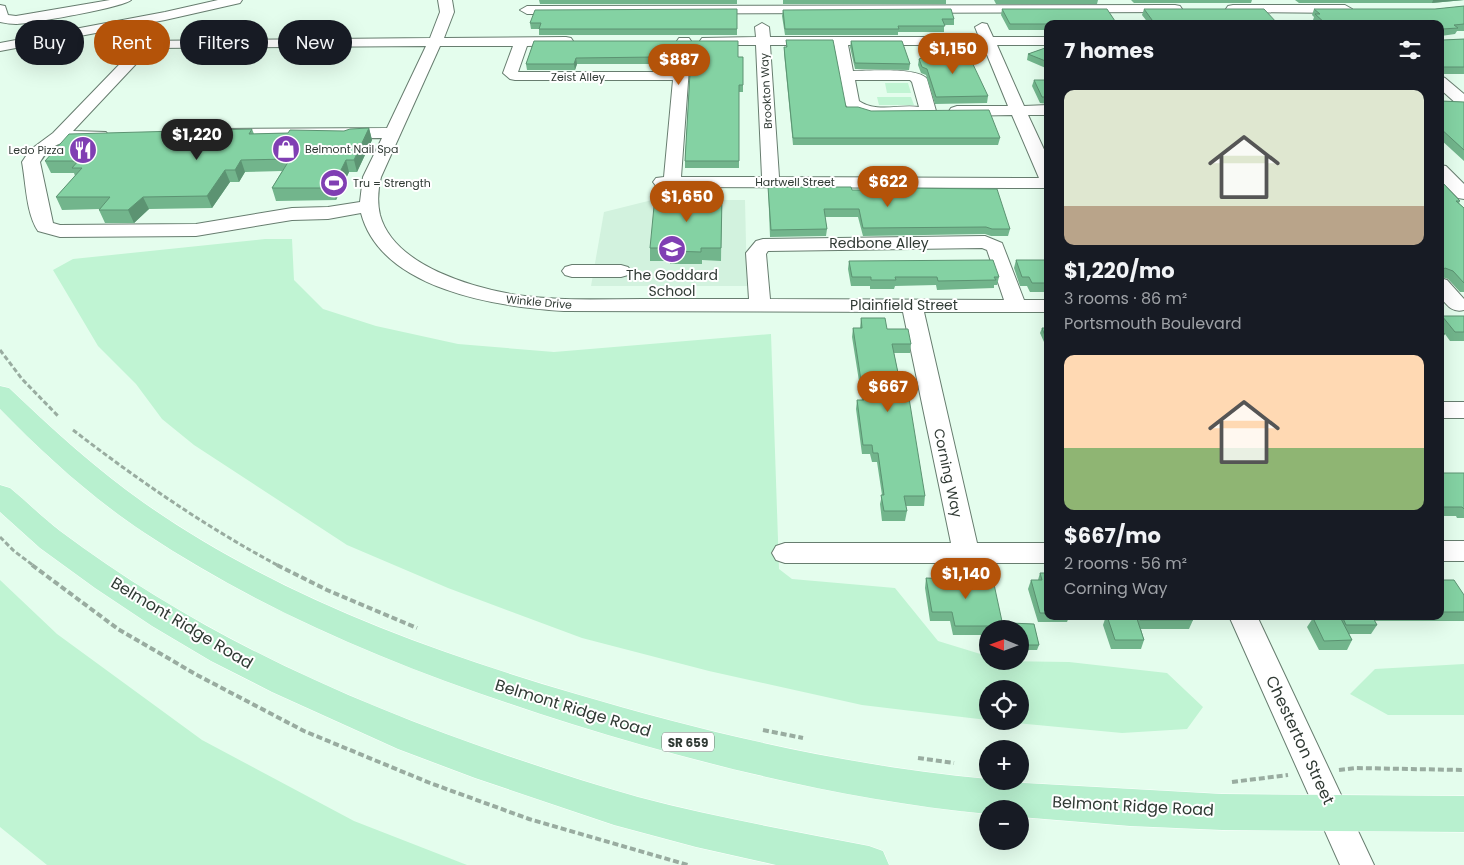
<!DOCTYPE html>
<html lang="en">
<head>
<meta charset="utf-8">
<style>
  body { margin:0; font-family:Poppins,sans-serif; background:#20242c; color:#f1f3f6; height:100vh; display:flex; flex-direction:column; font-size:19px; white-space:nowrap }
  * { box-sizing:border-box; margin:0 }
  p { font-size:16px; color:#9ea1a6 }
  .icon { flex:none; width:28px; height:28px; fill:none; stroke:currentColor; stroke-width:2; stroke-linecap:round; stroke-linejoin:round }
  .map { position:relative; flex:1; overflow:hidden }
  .side { position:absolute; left:1044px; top:20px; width:400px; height:600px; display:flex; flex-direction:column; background:#171b24; border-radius:10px; box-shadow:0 5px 20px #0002 }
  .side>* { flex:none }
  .banner { position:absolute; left:15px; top:20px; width:475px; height:45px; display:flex; gap:10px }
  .needle { width:32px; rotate:271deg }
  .controls { position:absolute; left:979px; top:620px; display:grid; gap:10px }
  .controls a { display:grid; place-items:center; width:50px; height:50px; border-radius:50%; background:#171b24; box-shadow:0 5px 20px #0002; font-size:25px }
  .price { position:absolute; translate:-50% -42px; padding:0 11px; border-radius:18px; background:#b45309; color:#fff; font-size:16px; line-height:32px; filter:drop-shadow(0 1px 2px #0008) }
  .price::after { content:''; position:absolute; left:50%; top:30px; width:15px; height:11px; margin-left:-8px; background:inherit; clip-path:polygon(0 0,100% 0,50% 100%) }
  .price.selected { background:#222; color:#fff }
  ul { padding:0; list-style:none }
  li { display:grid; align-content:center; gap:10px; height:265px; padding:0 20px }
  li span { display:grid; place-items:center; height:155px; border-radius:10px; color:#555 }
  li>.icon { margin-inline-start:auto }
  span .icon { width:90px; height:90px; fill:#fffc; stroke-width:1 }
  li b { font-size:21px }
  h2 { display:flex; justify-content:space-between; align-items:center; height:60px; padding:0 20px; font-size:21px }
  .pill { padding:0 18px; border-radius:22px; background:#171b24; box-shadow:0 5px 20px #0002; font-size:18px; line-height:45px }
  .pill.selected { background:#b45309; color:#fff }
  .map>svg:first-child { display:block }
  .built { fill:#d2f2de }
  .green { fill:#c0f4d3 }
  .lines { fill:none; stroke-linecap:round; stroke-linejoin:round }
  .minor-casing { stroke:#677d6f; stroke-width:2 }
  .major-casing { stroke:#fff; stroke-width:1 }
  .path-far1 { stroke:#99aca0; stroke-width:3; stroke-dasharray:5 2.5; stroke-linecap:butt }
  .path { stroke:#99aca0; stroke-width:4; stroke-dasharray:6 3; stroke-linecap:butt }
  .minor { fill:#fff; fill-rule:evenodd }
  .major { fill:#b8f0cf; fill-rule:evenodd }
  .wall { fill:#72b58c }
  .shaded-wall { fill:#5c9372 }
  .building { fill:#84d2a3; stroke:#5c9372 }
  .labels { text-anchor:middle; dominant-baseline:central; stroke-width:4; stroke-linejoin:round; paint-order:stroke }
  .far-street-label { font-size:11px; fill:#303a34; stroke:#fff }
  .far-poi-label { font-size:11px; fill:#303a34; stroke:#fff; text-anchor:start }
  .shield { fill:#fff; stroke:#6e7571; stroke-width:1 }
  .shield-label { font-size:12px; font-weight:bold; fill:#303a34 }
  .street-label { font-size:14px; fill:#303a34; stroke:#fff }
  .poi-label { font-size:14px; fill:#303a34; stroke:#fff }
  .near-street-label { font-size:16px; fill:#303a34; stroke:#fff }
</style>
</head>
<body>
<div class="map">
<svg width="1464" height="865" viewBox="0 0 1464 865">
  <rect width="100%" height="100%" fill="#e4fded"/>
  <path class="built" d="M652,200H745L747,286H591L604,212Z"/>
  <path class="green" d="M885,83H908L911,93H887Z
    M877,97H911L914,105H879Z
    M265,239H292L294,280L323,309L376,326L458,344L554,352L771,334L779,569L792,579L895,588L938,641L987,656L988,661L1069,662L1167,673L1203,707L1187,729L1122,733L995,721H1020V689H988L987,720L862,705L709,671L582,638L448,588L347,545L194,445L162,419L136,384L98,346L53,270L73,259Z
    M0,580L57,634L202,740L354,821L467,865H47L0,827Z
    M1464,664V715H1388L1350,694L1375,669Z"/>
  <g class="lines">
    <g class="minor-casing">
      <path id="minor" d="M110,0H131C124,7 30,24 16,24C11,24 5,23 0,22V5L5,6L8,15L16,16Z
        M218,0H242L240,3L165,20L0,51V43L165,12Z
        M438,0H452L454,12L444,38L566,37L571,38L573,41L571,44L566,45L527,46L518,72H674L677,41L679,38H689L691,41L681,177H762L756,45H707L702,44L700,41L702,38L756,37L755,27L762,23L769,27L770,37H979L975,27L982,23L987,24L993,37H1048V45H997L1024,106L1048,105V115H1028L1048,158V188L662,187L656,186L653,182L656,178L664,177L673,80H515L510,79L503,73L513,46H440L381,177C378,189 377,202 380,215C394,267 478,290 525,296C564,301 604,299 643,299C678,299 714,299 749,299L746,253L756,241L763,239L985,236L1002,243L1024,300H1048V312H924L977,543H1048V563H785L776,560L772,553L776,546L785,543H951L903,312L564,311C498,307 381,290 361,213L328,219L292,220L196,236L60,237L38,231C26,213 26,183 22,162L30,150L53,133L142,41L430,38L440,12ZM770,45H834L844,103C860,125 901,114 922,114C927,114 929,116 934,114L936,111L927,79C918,67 869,71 853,71L848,45H983L1008,106H957L951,108L949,111L951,114L957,116L1012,115L1039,178L779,177ZM426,46L387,128L221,129L215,131L213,134L215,137L221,139L382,138L363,177L360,202L328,207L292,208L196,224L60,225L53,223L40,162C58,132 79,145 106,138L108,135L106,132L73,131L151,48ZM855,80H910L912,82L919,107C900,104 876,113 859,101ZM982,248L987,250L1004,300L770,299L766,254L768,251Z
        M1175,5L1180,6L1182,9L1180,12L527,14L520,10L527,6Z
        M1233,5H1345L1352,9L1345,13L1228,12L1226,9L1228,6Z
        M1440,76L1445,78L1464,94V107L1458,105L1440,89Z
        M1440,165L1446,166L1464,184V199L1458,198L1440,180Z
        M572,265H621L628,267L631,271L628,275L621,277H572L565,275L562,271L565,267Z
        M1440,278L1447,280L1464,299V310C1452,313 1447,305 1440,297Z
        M1440,402H1464V418H1440Z
        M1440,541H1464V561H1440Z
        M1229,616H1257L1374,865H1340Z"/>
    </g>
    <g class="major-casing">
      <path id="major" d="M0,386L9,388C52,429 96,469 144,503C274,594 426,650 576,694C711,734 848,766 988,779V781L1222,794L1464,796V832L1222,830L1130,826L1020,817V809H988V814C846,800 708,766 572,724C423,677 276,620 145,533C92,498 45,455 0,409Z
        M0,485L10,488C27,502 43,518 60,531C198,635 358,706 520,760C559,773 598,786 638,797C714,817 792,831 869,846L883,851L889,865H776L696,847L614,825L475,778L398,749L272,692L211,661L152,626L95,588L40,548L0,512Z"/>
    </g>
    <path class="path-far1" d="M0,350L22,379L59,417
      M73,430C138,480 206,527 279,566
      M0,537L14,551L34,566"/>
    <path class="path" d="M32,565L118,629L197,675L304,731L430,783L529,819L688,865
      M277,565L327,590L417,628
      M763,730L803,738
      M918,758L954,763
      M1339,770L1356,768L1464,770
      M1232,782L1288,775"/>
    <use href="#minor" class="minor"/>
    <use href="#major" class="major"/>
  </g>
  <path class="wall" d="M539,0H737V4H540Z
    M783,0H946V4H783Z
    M994,0H1098L1097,4H996Z
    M1131,0H1252L1251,3H1134Z
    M1295,0H1464L1432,3H1299Z
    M1464,6V31H1457L1455,34L1441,36V38L1443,40L1464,39V74H1440V24H1316L1313,20L1314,17L1312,15L1314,9H1435Z
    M737,9V35H539V29H531L530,23Z
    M1002,9L1048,24V30H1009L1001,15Z
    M1144,9L1278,24H1149L1142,15Z
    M783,10L954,19V25H944V32H898V35H785L782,16Z
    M786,40L846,107L871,111L1000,138L998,145H793L784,53V47H786Z
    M534,41H738V57H743V92H739V168H685V161L691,61L689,56L677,55L674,62H657V64H577L575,70H527L526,64Z
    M851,41L910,64L909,70L855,69L850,47Z
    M1048,47V69L1027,60L1028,54Z
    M953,52L988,96L987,103L935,104L926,75L921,73L918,65L919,59Z
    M1034,80H1048V104L1040,103L1032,86Z
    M1440,100L1441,101L1464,102V161L1440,139Z
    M369,128L372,140L357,172H349L336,200L276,201L272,188L282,171L245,172L239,182H230L212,208L149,209L134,223H105L99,210L100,209L62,210L56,197L75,176L74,173H51L45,161L252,129L254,134L288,133L344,131Z
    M1440,180L1460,201L1459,203L1464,208V292H1460L1448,279L1442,277V284L1440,288Z
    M768,187L852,190H900L901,188L1010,229L1008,236H991L985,234L863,236L858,217H825L827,229L826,236L770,237Z
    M722,196L721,261L702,260V264H670V261H650V248Z
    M1016,260H1048V292H1030L1027,286H1020L1014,268Z
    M849,261L999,277L997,285H994V288L937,290L936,285L895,286L894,289H870V286H851L848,269Z
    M1442,316H1464V341H1450L1445,334L1440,343V319Z
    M861,318L887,329L911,344L910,353H894L902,392L925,496L924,506H906L907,511L905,521H882L880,504L882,495L877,462H872L870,454H862L856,409L857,400H862L852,337L853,328H860Z
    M1042,328H1048V351L1040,333Z
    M1440,473H1464V518H1457L1456,516H1440Z
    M1040,573H1048V616H1084V617H1069L1067,622H1038L1028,589L1031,580H1038Z
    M953,574L1003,626L1002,629H988V635H953L950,621H930L925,588L926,578L953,579Z
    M1440,580L1464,612V621H1374L1377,625L1371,634H1349L1352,640L1347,650H1319L1307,627L1313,618H1332L1331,616H1440Z
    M1106,616H1191L1193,620L1189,629H1141L1144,640L1141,649H1111L1103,625Z
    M1009,623L1034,624L1039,645L1037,650H1020V629H1008Z"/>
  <path class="shaded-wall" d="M1433,0H1464L1432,3Z
    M677,49V55L674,62V55Z
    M576,58L577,64L575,70L574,64Z
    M369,128L372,140L357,172L354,160Z
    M241,160L245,172L239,182L235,170Z
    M346,160L349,172L336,200L332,188Z
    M225,170L230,182L212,208L207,196Z
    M143,197L149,209L134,223L128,210Z"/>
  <path class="building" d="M1464,6V24L1454,25L1458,28L1442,29L1441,38L1443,40L1464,39V67H1440V24H1326L1315,14H1320L1314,9H1435Z
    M737,9V29H539L541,23H530L535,10Z
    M951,9L954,19H942L945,26H898L899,29H785L783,10Z
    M1002,9H1107L1117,24H1010Z
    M1144,9H1264L1278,24H1155Z
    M786,40H833L846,107H858L871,111L989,110L1000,138H793L784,47H787Z
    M534,41H738V57H743V85H739V161H685L691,55L688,50L677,49L674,55H657V57L576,58L574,64H526Z
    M851,41H902L910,64L855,63Z
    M951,46L953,52L970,58L988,96L936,97L927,69L922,67L919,59Z
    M1048,47V62L1028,54Z
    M1034,80H1048V97H1042Z
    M1440,100L1441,101L1464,102V150L1440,128Z
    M369,128L354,160H346L332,188H272L290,159L241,160L235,170H225L207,196L143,197L128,210H99L110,197H56L82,168H72L78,161H45L69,134L252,129L249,134L288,133L290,130L344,131L350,129Z
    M1440,180L1460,201H1456L1464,208V283L1453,271L1445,268L1442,270V284H1440Z
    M768,187H851L852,190H901V188L997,189L1010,229H992L986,227L863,228L859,209H824L827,229L771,230Z
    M655,196H722L721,248H701V252L669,251L670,248H650Z
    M993,260L999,277H994L996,280L938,281L937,277H895L896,280H871V277H852L849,261Z
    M1016,260H1048V283H1032L1029,277H1022Z
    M1442,316H1464V332H1455Z
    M861,318H885L887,329H908L911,344H892L902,392H908L925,496H904L907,511H884L881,495H884L878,453H873L872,445H863L857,400H864L853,328H862Z
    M1042,328H1048V344Z
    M1440,329L1445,334H1440Z
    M1440,473H1464V509L1462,507H1440Z
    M1040,573H1048V613H1040L1031,580H1042Z
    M953,574L992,575L1003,626H955L952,612H932L926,578L954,579Z
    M1440,580H1454L1464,595V612H1440Z
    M1107,616H1136L1144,640H1115Z
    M1138,616H1191L1193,620H1140Z
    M1342,616H1372L1377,625H1346Z
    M1340,617L1352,640L1324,641L1313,618Z
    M1009,623L1034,624L1039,645H1020V629H1010Z"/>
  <defs>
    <g id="shop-disc" transform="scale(1.4375)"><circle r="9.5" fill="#803fb3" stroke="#fff"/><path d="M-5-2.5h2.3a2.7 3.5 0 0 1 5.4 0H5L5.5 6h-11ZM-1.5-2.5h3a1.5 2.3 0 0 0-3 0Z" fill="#fff"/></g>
    <g id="restaurant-disc" transform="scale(1.4375)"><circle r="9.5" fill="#803fb3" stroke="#fff"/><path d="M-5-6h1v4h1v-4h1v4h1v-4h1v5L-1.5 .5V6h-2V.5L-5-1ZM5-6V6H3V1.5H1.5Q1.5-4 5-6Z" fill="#fff"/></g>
    <g id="stadium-disc" transform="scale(1.4375)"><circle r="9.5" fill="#803fb3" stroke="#fff"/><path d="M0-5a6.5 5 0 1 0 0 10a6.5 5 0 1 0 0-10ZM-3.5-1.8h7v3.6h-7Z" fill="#fff"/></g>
    <g id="school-disc" transform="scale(1.4375)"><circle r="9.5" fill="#803fb3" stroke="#fff"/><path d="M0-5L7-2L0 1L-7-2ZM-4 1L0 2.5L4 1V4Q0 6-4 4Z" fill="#fff"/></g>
  </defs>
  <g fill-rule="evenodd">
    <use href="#shop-disc" x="286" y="149"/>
    <use href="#restaurant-disc" x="83" y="150"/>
    <use href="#stadium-disc" x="334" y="183"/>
    <use href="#school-disc" x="672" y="249"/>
  </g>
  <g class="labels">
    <g class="far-street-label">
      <text x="578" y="77">Zeist Alley</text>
      <text transform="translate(766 91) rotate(-93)">Brookton Way</text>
      <text x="795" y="182">Hartwell Street</text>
      <text transform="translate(539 302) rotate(5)">Winkle Drive</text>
    </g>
    <g class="far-poi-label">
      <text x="305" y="149">Belmont Nail Spa</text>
      <text x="64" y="150" text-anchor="end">Ledo Pizza</text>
      <text x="353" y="183">Tru = Strength</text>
    </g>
    <rect class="shield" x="662" y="732.5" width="52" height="19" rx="4"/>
    <g class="shield-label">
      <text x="688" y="742">SR 659</text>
    </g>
    <g class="street-label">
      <text x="879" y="243">Redbone Alley</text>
      <text x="904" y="305">Plainfield Street</text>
      <text transform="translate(948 473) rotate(78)">Corning Way</text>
    </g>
    <g class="poi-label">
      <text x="672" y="275">The Goddard<tspan x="672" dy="16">School</tspan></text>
    </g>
    <g class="near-street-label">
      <text transform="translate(182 623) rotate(31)">Belmont Ridge Road</text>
      <text transform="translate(573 708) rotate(17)">Belmont Ridge Road</text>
      <text transform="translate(1300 740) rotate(65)">Chesterton Street</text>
      <text transform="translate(1133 806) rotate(3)">Belmont Ridge Road</text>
    </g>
  </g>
</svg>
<div class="controls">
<a><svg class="needle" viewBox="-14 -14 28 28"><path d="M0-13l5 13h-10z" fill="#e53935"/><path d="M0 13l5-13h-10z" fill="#9ea1a6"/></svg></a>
<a><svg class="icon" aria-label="locate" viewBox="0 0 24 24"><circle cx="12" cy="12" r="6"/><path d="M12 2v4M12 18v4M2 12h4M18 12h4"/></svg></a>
<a>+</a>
<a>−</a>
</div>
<b class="price" style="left:953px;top:75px">$1,150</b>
<b class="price" style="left:679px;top:86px">$887</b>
<b class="price selected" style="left:197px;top:161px">$1,220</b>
<b class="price" style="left:888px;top:208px">$622</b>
<b class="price" style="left:687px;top:223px">$1,650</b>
<b class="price" style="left:888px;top:413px">$667</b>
<b class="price" style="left:966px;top:600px">$1,140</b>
<div class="banner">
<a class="pill">Buy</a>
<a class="pill selected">Rent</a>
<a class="pill">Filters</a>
<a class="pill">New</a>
</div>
<section class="side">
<h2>7 homes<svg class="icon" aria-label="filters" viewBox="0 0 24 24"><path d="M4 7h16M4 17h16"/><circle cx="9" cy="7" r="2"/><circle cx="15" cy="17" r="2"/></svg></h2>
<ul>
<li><span style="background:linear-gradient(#dfe7d0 75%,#b9a48a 0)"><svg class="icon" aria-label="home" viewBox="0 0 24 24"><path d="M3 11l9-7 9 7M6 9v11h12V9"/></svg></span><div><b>$1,220/mo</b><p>3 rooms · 86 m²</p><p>Portsmouth Boulevard</p></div></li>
<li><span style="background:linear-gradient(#ffd9b3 60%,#8fb573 0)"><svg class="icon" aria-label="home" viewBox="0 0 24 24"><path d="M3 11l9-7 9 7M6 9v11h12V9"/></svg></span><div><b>$667/mo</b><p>2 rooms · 56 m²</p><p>Corning Way</p></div></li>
</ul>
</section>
</div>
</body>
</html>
